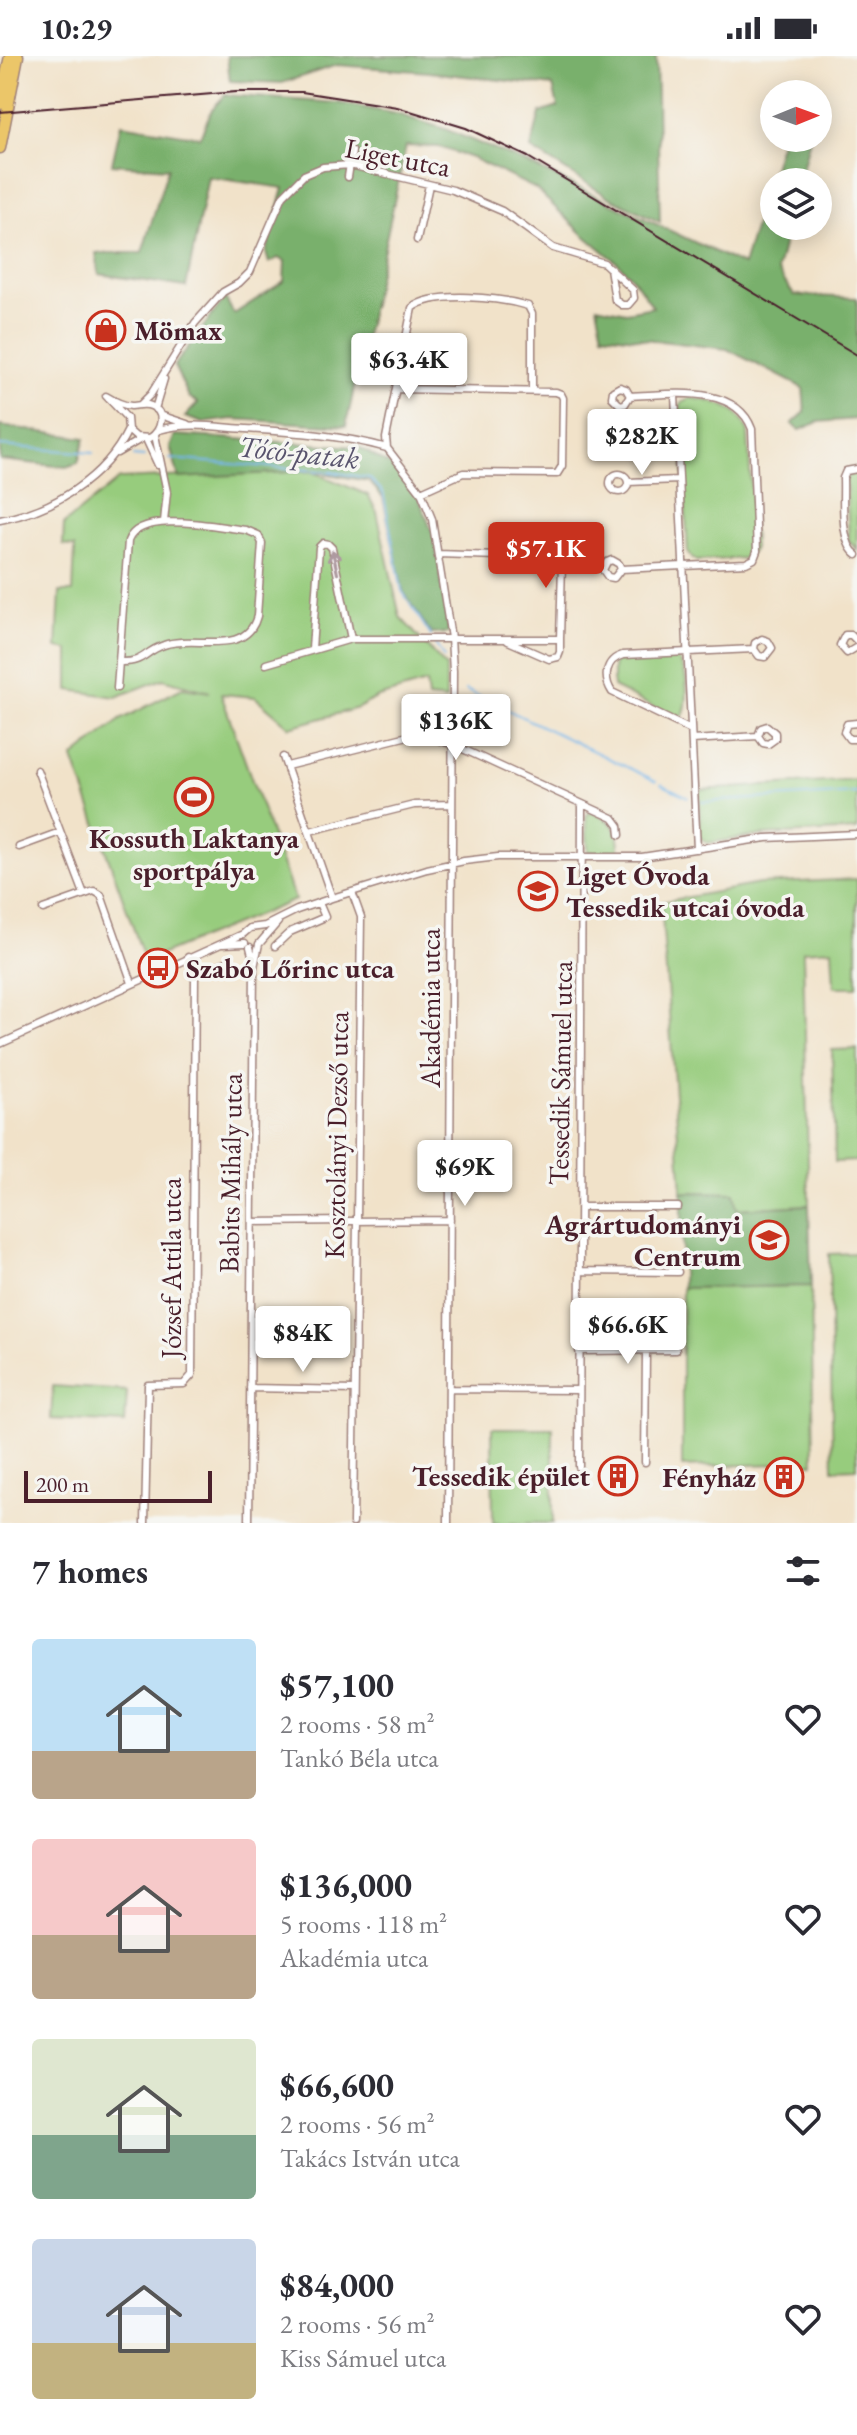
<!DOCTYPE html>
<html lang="en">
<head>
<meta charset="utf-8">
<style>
  body { margin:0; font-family:"EB Garamond",serif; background:#f7f7f7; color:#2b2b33; height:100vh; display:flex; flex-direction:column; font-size:30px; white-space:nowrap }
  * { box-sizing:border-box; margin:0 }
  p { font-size:26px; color:#7c7c81 }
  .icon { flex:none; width:44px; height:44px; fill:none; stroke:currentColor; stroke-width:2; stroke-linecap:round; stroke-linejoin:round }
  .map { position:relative; height:1467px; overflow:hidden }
  .side { display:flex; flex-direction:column; background:#fff; flex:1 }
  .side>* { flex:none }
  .needle { width:52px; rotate:89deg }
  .buttons { position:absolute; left:760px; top:24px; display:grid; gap:16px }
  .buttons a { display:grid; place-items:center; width:72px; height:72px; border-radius:50%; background:#fff; box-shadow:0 4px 20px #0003; font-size:40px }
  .scale { position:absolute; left:24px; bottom:20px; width:188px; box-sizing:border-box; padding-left:8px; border:4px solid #4a1f2b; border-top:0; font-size:22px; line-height:28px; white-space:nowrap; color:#4a1f2b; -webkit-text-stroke:6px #f6f6f2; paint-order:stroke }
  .price { position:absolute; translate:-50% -68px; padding:0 18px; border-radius:8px; background:#fff; color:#222; font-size:26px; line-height:52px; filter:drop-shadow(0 2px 4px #0008) }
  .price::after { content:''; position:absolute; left:50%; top:48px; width:24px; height:18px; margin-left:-12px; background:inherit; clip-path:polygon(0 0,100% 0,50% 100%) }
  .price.current { background:#c8321e; color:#fff }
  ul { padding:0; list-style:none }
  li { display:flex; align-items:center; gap:24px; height:200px; padding:0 32px }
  li span { display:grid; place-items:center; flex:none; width:224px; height:160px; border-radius:8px; color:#555 }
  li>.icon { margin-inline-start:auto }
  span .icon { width:96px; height:96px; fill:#fffc; stroke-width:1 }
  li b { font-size:34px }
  h2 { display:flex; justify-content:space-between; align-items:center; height:96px; padding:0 32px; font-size:34px }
  .status { display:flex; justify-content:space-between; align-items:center; height:56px; padding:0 40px; background:#fff; direction:ltr }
  .status svg { height:22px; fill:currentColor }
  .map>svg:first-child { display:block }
  .green { fill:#97cc7d; stroke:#707654; stroke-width:2 }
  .forest { fill:#79b06c; stroke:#62684c; stroke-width:2 }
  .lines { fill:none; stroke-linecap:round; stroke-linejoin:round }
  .stream { stroke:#75b6e9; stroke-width:2 }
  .minor-casing { stroke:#9e807a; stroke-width:9 }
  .primary-casing { stroke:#9e807a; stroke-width:13 }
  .minor { stroke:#fff; stroke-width:6 }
  .primary { stroke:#ebc669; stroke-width:10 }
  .rail { stroke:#4a1f2b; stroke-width:2 }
  .oneway { stroke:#ae9aa0 }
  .labels { text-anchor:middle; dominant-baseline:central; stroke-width:7; stroke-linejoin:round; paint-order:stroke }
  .street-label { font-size:28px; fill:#4a1f2b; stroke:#f6f6f2 }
  .poi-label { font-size:28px; font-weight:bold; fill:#4a1f2b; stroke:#f6f6f2; text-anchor:start }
  .water-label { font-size:30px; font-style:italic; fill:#59546e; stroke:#f6f6f2 }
</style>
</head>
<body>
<div class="status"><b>10:29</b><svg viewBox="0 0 49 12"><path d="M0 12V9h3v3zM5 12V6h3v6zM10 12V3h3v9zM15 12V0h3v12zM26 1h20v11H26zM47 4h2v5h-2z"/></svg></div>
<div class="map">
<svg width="857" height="1467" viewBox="0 0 857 1467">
  <rect width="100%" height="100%" fill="#f6f6f2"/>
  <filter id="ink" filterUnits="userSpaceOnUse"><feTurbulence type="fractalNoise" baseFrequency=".0125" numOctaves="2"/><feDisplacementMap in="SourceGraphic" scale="16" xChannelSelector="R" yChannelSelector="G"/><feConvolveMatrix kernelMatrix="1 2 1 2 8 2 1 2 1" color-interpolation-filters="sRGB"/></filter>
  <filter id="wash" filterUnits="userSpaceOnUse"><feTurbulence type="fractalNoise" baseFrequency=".006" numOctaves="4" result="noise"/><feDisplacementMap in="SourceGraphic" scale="32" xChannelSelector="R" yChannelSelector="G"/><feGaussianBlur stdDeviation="1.8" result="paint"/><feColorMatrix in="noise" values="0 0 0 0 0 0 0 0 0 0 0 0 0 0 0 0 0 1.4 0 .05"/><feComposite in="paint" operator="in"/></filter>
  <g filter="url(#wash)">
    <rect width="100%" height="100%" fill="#f1e2c9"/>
    <path class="green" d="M690,342C715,345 739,350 748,376L754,492L747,502L696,505L688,498L680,350L682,346Z
      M311,415L368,439L377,456L400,561L446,611V644L428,642L426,627L378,641L358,652L290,671L255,641L221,638L295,844L145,905L73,702L120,664L182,632L210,636L163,623L116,641L69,634V594L57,592L60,536H73L75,491L63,489L64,468L119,423Z
      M857,416V494L849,485L846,424L850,418Z
      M675,601C689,611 689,645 683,660L675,662L613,631V611L615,606Z
      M857,724V774L764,779L707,787L700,781L699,734Z
      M590,756C612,763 620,773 619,797L588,796L586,760Z
      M857,823V931H834L832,893L803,895L809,1149L736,1153L734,1137L682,1136L661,846L759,828Z
      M857,993V1105L835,1106L832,994Z
      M857,1197V1412L833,1413L829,1198Z
      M811,1230L814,1407L682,1411V1232Z
      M53,1330L127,1335L125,1367L51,1363Z
      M492,1372H553V1467H493Z"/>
    <path class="forest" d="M227,0H551L558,3L560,0H656L660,166L609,141L531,93L540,57L558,51L553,30L429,16L337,9L282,27L230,25Z
      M225,39L339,47L397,58L445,73L524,106L743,209L782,82H810L799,126H774V170H788L777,214L794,239L857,242V363L818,366L800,374L792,368L805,356L803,332L727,293L603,278L597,250L626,256L653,251L634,224L619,208L583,178L536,133L472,102L439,91L406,90L346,370L232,363L203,367L185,361L198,347L189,341L174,310L225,242L234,258L284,225L285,205L278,202L269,207L266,197L284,132L208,121L186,231L99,218L96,197H142L168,112L112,108L121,68L200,81L212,53Z
      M0,370L85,382L78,407L66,411L0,404Z
      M175,379L359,391L393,411L418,440L435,483L449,577L431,578L403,535L383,441L369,425L311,415L179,422L170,391Z
      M682,1136L734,1137L737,1153L809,1149L811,1230L682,1232Z"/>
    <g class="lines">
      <path class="stream" d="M0,390L93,397
        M133,400L144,401
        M170,403L332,416L369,422L383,436L402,535L431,580
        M434,586L444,602
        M466,634L656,725
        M661,728L688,741
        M702,746L857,737"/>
    </g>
  </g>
  <g filter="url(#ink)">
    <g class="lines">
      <g class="minor-casing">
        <path id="minor" d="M348,121L352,95
          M417,184L429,129
          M396,333L556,336L561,338L563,342L562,410L557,418L463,417L421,436
          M675,339L697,793
          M106,340C114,345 121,349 131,350C137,350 144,347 151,350C166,356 162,374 150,382L136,381L128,374L127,362Z
          M141,348L151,338L195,267L223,236L239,227L250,216L283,140L304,119L323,111L350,109L453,134L502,155L553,192L604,207L633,234L634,242L628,249H622L615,244L610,212
          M155,353L164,323
          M160,359L187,368
          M159,374C187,366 217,371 246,373C294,376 341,379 387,392
          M155,379L167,436L164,466
          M146,383L158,409
          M117,397L141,383
          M857,413L846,415L843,422C844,443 839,487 857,499
          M610 427a9 9 0 1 1 18 0a9 9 0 1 1-18 0Z
          M628,426L679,424
          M0,464C52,455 105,422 128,374
          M621,513L619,508L612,504L607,506L603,514L608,521L614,522L621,513L746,507L754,503L757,495L752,373C735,327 669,339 630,340L625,348L620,349L612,341L613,335L620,331L626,333L630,340
          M508,585L549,603L558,601L560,596V583
          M857,585L851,579H845L840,589L847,597L857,591
          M312,593L319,491L323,487L328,488L332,492L351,583
          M266,608L351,583H560L562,507L559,502L438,498
          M117,632L128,485C140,453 218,471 246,474L258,479L262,487L257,560C246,602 193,578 164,589C143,596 145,607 119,606
          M857,667L847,668L844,676L849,683H857
          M691,674L612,636C603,622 605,604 623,599L754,593L759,600L765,601L772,592L768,585L762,583L755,587L754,593
          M692,684L758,680L763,687L768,688L775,683V677L767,670L761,672L758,680
          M283,701L332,842
          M287,710L408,680H427L454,689L613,762L619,770L620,779
          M37,714L84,838
          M310,775L414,749L452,748
          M19,791L60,776
          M352,836L361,861L353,1467
          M43,853L94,835L101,839L132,927
          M223,888L245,887
          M275,890L290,876L325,861L319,847
          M250,891L254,907
          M195,919L231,904
          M0,988L243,878L250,872L265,870L297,854L332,842L427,813L464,805L498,801H642L766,782L857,778
          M581,1151H678
          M252,1166L450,1164
          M580,1215L678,1216
          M579,1295L676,1294
          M250,1332L354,1334
          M449,1333L579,1334
          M645,1406L646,1295
          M579,1411L582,748
          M145,1467L148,1329L184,1328L192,1319L195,919L188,901
          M249,1467L254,911L259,888L278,866
          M448,1467L453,615L451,582L432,463L421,436L387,392L386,382L412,252C435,234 501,242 528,250L532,258V335"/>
      </g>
      <g class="primary-casing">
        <path id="primary" d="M0,48L10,0
          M0,92L18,0"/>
      </g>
      <use href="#minor" class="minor"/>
      <use href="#primary" class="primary"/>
      <path class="rail" d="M0,56L236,36H302L397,51L466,72L528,101L857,299"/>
    </g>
    <defs><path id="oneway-shaft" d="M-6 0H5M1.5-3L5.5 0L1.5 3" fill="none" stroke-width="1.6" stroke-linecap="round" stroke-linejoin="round" transform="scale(2)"/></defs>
    <use class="oneway" href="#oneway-shaft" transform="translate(335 506) rotate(-102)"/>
  </g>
  <defs>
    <g id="shop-ring" transform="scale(2)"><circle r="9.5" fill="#f6f6f2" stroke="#c8321e" stroke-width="1.5"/><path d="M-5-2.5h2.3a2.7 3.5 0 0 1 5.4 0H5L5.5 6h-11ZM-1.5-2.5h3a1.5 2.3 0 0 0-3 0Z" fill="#c8321e"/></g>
    <g id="stadium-ring" transform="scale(2)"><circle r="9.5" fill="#f6f6f2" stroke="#c8321e" stroke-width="1.5"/><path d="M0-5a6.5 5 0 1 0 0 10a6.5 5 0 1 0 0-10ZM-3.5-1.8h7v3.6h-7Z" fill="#c8321e"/></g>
    <g id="school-ring" transform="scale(2)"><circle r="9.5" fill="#f6f6f2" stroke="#c8321e" stroke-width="1.5"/><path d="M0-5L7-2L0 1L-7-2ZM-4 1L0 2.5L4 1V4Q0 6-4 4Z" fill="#c8321e"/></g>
    <g id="bus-ring" transform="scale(2)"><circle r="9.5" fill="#f6f6f2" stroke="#c8321e" stroke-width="1.5"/><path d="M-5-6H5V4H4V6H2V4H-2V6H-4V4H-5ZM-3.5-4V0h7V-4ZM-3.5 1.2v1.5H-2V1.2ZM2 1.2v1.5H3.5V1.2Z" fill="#c8321e"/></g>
    <g id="university-ring" transform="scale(2)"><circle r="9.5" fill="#f6f6f2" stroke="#c8321e" stroke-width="1.5"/><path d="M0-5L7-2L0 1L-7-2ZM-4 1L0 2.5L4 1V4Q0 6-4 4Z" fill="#c8321e"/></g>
    <g id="building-ring" transform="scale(2)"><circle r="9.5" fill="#f6f6f2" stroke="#c8321e" stroke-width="1.5"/><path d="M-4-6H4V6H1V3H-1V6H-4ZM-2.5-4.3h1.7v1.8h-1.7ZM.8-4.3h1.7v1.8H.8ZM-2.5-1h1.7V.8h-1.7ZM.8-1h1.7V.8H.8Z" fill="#c8321e"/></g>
  </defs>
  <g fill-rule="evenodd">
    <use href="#shop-ring" x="106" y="274"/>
    <use href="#stadium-ring" x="194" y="741"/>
    <use href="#school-ring" x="538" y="835"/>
    <use href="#bus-ring" x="158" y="912"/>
    <use href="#university-ring" x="769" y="1184"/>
    <use href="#building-ring" x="618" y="1420"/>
    <use href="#building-ring" x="784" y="1421"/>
  </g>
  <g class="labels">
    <g class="street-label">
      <text transform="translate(398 101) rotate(11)">Liget utca</text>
      <text transform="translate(430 952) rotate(-90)">Akadémia utca</text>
      <text transform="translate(560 1017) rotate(-89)">Tessedik Sámuel utca</text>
      <text transform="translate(336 1079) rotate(-89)">Kosztolányi Dezső utca</text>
      <text transform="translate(230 1117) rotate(-89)">Babits Mihály utca</text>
      <text transform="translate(171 1212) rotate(-90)">József Attila utca</text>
    </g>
    <g class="poi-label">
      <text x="134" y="274">Mömax</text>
      <text x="194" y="782" text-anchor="middle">Kossuth Laktanya<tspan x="194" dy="32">sportpálya</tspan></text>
      <text x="566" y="819">Liget Óvoda<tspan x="566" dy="32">Tessedik utcai óvoda</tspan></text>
      <text x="186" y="912">Szabó Lőrinc utca</text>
      <text x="741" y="1168" text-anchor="end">Agrártudományi<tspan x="741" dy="32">Centrum</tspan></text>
      <text x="590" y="1420" text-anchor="end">Tessedik épület</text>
      <text x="756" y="1421" text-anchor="end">Fényház</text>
    </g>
    <g class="water-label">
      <text transform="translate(299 396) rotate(6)">Tócó-patak</text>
    </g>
  </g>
</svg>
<div class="buttons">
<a><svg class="needle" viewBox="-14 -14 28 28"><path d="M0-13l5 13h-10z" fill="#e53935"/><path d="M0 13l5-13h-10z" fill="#7c7c81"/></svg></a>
<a><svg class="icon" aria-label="layers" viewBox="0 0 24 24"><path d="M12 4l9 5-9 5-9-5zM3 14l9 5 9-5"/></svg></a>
</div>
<div class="scale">200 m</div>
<b class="price" style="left:409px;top:345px">$63.4K</b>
<b class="price" style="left:642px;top:421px">$282K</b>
<b class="price current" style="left:546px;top:534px">$57.1K</b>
<b class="price" style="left:456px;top:706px">$136K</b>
<b class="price" style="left:465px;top:1152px">$69K</b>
<b class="price" style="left:628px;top:1310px">$66.6K</b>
<b class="price" style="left:303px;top:1318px">$84K</b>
</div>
<section class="side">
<h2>7 homes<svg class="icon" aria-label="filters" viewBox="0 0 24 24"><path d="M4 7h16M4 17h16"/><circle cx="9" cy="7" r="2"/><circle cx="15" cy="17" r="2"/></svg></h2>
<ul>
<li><span style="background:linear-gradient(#bfe0f5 70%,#b9a48a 0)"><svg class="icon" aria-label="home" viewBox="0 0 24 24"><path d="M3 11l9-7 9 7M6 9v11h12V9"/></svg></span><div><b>$57,100</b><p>2 rooms · 58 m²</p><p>Tankó Béla utca</p></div><svg class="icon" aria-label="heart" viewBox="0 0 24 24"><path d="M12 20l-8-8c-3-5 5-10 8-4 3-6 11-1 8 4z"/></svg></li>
<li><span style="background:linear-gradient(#f6c9c9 60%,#b9a48a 0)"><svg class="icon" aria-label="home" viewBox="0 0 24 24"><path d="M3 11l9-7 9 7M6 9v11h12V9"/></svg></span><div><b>$136,000</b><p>5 rooms · 118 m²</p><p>Akadémia utca</p></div><svg class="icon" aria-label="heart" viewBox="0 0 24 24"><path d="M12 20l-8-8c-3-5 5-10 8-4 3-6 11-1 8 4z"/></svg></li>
<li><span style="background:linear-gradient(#dfe7d0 60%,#7fa58c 0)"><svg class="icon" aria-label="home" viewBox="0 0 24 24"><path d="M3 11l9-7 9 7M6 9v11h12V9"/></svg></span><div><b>$66,600</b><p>2 rooms · 56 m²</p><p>Takács István utca</p></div><svg class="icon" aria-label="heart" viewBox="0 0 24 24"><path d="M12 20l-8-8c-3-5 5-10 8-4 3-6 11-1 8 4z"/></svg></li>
<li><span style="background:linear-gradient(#c9d6e8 65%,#c2b280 0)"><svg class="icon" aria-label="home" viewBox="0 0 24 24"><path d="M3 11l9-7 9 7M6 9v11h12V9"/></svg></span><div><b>$84,000</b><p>2 rooms · 56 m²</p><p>Kiss Sámuel utca</p></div><svg class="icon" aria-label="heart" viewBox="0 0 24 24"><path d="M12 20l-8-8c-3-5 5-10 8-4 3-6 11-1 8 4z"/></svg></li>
</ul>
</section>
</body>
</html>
